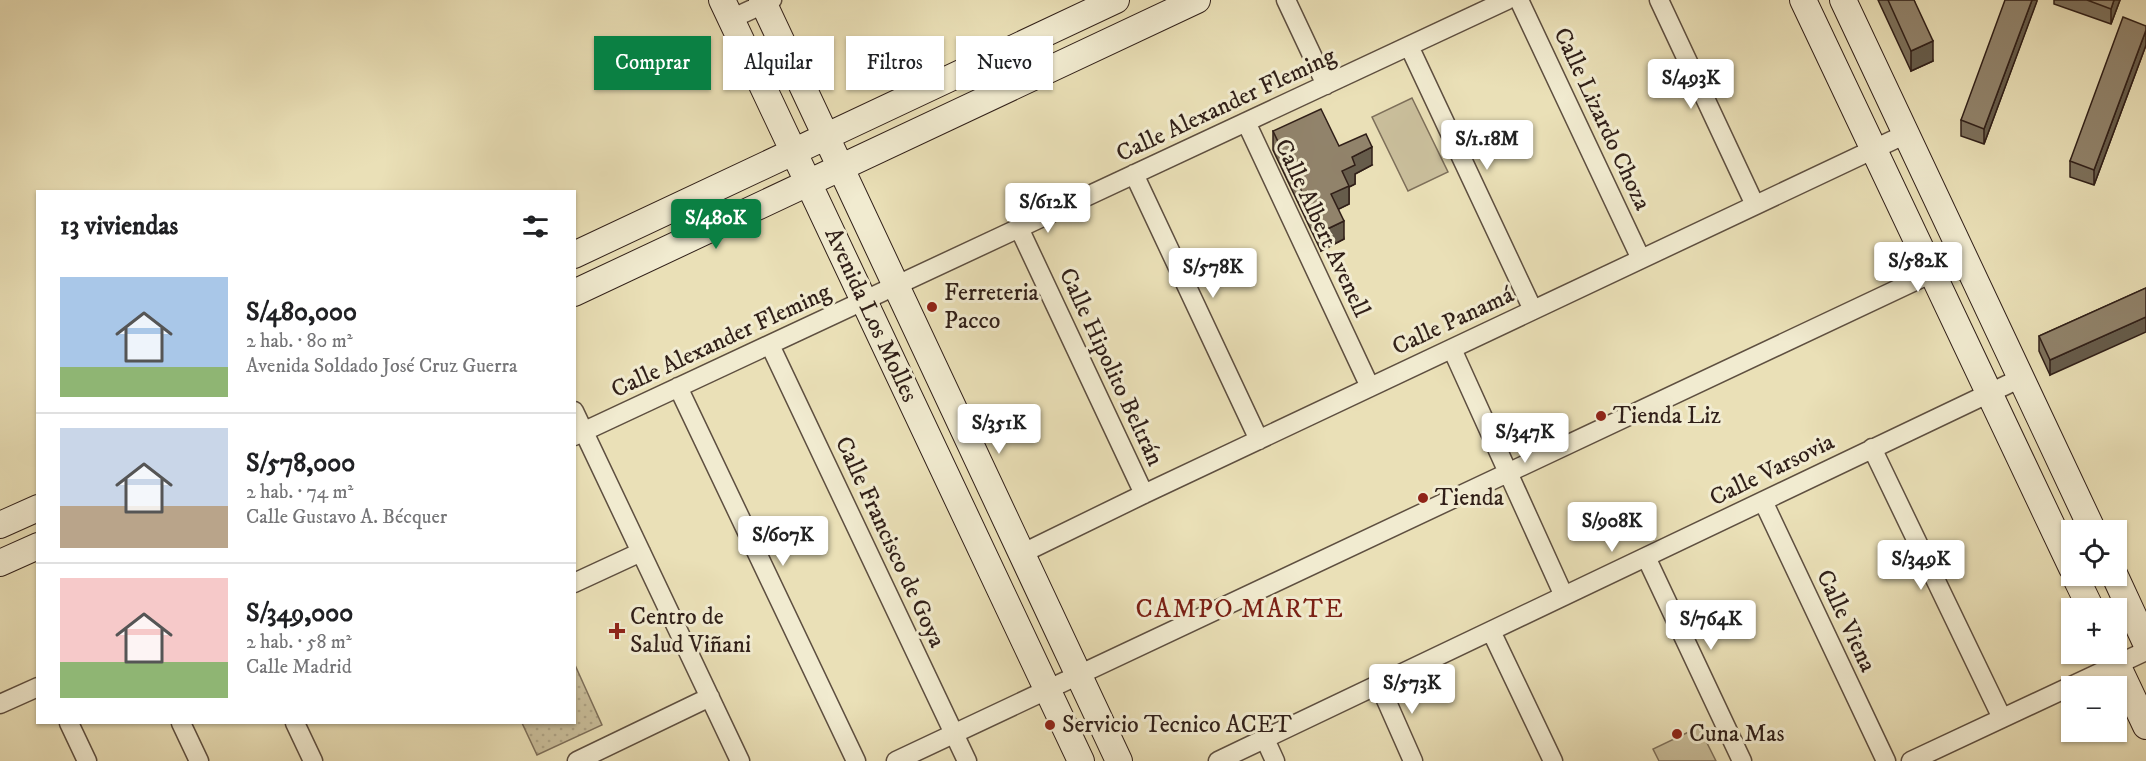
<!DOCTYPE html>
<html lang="es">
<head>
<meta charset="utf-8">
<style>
  body { margin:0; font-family:"IM FELL DW Pica",serif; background:#f2f2f2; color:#202124; height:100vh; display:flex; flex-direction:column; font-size:22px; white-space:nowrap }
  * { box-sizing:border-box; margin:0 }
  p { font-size:20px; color:#757577 }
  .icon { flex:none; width:33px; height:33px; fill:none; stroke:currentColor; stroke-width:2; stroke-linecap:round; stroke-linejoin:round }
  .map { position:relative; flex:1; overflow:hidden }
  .details { position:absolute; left:36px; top:190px; width:540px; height:534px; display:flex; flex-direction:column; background:#fff; border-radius:0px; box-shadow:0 2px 4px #0004 }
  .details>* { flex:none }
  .top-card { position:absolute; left:594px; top:36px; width:570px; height:54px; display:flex; gap:12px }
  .controls { position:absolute; left:2061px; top:520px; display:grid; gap:12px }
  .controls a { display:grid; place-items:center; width:66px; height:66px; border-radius:0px; background:#fff; box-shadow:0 2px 4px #0004; font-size:30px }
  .price { position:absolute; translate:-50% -51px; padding:0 14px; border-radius:6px; background:#fff; color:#222; font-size:20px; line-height:39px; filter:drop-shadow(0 2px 3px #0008) }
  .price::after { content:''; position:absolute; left:50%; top:36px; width:18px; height:14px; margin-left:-9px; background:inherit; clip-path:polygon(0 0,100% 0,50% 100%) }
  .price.current { background:#0b8043; color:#fff }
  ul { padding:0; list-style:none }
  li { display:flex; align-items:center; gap:18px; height:150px; padding:0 24px }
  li+li { border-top:2px solid #e0e0e0 }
  li span { display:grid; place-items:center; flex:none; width:168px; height:120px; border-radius:0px; color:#555 }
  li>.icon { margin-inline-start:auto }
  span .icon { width:72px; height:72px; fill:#fffc; stroke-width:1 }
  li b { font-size:26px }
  h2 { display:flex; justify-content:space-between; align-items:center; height:72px; padding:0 24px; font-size:26px }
  .tag { padding:0 21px; border-radius:0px; background:#fff; box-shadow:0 2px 4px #0004; font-size:21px; line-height:54px }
  .tag.current { background:#0b8043; color:#fff }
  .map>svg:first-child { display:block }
  .grass { fill:#cabf9c; stroke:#7d6f5a; stroke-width:1.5 }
  .park { fill:url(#park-dots); stroke:#7d6f5a; stroke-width:1.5 }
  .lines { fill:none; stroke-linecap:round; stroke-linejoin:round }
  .street-casing { stroke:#5e4f40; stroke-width:21 }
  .secondary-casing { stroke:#301f18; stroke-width:28 }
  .street { stroke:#f1ebd0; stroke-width:18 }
  .secondary { stroke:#f1ebd0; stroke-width:26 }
  .wall { fill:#7d715c; stroke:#301f18; stroke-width:1.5 }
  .shaded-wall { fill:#665c4b; stroke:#301f18; stroke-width:1.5 }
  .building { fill:#91836b; stroke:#301f18; stroke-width:1.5 }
  .poi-dot { fill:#8f2418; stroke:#f1ebd0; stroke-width:2 }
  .labels { text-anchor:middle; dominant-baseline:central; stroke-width:6; stroke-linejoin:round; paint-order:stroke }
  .street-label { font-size:24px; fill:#301f18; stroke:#f1ebd0 }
  .poi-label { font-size:24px; fill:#301f18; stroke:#f1ebd0; text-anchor:start }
  .neighbourhood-label { font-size:26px; letter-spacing:1.5px; fill:#7a1f14; stroke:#f1ebd0 }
</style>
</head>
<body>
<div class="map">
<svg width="2146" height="761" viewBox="0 0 2146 761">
  <defs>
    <pattern id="park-dots" width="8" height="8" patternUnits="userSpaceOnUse" patternTransform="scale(1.5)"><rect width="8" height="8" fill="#cabf9c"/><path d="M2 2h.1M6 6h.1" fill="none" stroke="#aea486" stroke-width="1.8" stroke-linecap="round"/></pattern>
  </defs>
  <rect width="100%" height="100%" fill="#eae0b7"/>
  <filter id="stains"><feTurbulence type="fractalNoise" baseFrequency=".00333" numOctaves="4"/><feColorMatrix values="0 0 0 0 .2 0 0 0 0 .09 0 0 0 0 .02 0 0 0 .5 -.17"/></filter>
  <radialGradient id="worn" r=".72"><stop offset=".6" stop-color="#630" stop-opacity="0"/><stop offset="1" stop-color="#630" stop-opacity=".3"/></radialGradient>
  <path class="grass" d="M1412,98L1448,172L1408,191L1372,117Z
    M1699,727L1716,761H1659L1653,749Z"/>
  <path class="park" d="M575,665L602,725L537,755L522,723H574Z"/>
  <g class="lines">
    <g class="street-casing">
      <path id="street" d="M1286,0L1326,85
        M1519,0L1641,259
        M1659,0L1755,205
        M731,19L772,0
        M1409,46L1533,310
        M1246,122L1370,387
        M1134,174L1259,440
        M1019,228L1144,494
        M770,345L967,761
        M1452,349L1564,596
        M678,387L856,761
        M574,411L740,761
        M574,436L1507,0
        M1872,448L2002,718
        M1763,501L1886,761
        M1021,554L1144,494L1906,134
        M1646,557L1742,761
        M574,583L641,552
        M1491,631L1553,761
        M1379,684L1413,761
        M0,704L38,687
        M69,723L87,761
        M181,723L199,761
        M295,723L313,761
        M1265,739L1275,761
        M577,761L710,697
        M896,761L1932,273
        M1218,761L2021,378
        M1911,761L2146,651"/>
    </g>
    <g class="secondary-casing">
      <path id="secondary" d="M722,0L1081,761
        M762,0L1119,761
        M1803,0L2072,568
        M1843,0L2093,531
        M574,255L1116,0
        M574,293L1197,0
        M0,525L38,508
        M0,563L38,546
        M2075,576L2091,609
        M2115,576L2146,643
        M2112,654L2146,726"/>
    </g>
    <use href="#street" class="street"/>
    <use href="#secondary" class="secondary"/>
  </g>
  <path class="wall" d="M1878,0H1914L1933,61L1911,71Z
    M2037,0L1984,144L1961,136V120Z
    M2054,0H2120L2111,24L2054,4Z
    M2146,26V45L2094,185L2070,177V161Z
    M1273,131L1339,146L1372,165L1355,174V184L1349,187V204L1338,209L1344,239L1321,251L1273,150Z
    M2146,288L2050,375L2039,351V336Z"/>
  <path class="shaded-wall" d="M2032,0H2037V1L1984,144V129Z
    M2114,0H2120L2111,24V9Z
    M2146,30V45L2094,185V170Z
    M1933,41V61L1911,71V51Z
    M1372,147V165L1355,174V184L1349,187V204L1331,213V194L1342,171L1352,157Z
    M1344,221V239L1321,251V232Z
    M2146,317V332L2050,375V360Z"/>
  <path class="building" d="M1888,0H1914L1933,41L1911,51Z
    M2005,0H2032L1984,129L1961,120Z
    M2087,0H2114L2111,9Z
    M2123,17L2146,26V30L2094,170L2070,161Z
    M1321,109L1339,146L1366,134L1372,147L1352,157L1355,165L1342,171L1349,186L1331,194L1344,221L1321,232L1273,131Z
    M2146,288V317L2050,360L2039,336Z"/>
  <g class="poi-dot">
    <circle cx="932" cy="307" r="6"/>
    <circle cx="1601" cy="416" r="6"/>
    <circle cx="1423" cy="498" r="6"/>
    <path d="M614 622h6v6h6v6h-6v6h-6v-6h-6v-6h6z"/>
    <circle cx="1050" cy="725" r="6"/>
    <circle cx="1677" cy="734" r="6"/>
  </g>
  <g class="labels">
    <g class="street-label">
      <text transform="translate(1226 105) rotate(-25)">Calle Alexander Fleming</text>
      <text transform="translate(1602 119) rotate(65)">Calle Lizardo Choza</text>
      <text transform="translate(1322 228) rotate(65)">Calle Albert Avenell</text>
      <text transform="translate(871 315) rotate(65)">Avenida Los Molles</text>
      <text transform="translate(1453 321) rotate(-25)">Calle Panamá</text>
      <text transform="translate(721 341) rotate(-25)">Calle Alexander Fleming</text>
      <text transform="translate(1111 367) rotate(65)">Calle Hipolito Beltrán</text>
      <text transform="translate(1772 470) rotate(-26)">Calle Varsovia</text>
      <text transform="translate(890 542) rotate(65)">Calle Francisco de Goya</text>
      <text transform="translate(1846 621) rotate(65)">Calle Viena</text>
    </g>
    <g class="poi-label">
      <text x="944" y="293">Ferreteria<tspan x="944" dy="28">Pacco</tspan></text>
      <text x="1613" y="416">Tienda Liz</text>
      <text x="1435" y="498">Tienda</text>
      <text x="630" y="617">Centro de<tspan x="630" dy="28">Salud Viñani</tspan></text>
      <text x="1062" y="725">Servicio Tecnico ACET</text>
      <text x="1689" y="734">Cuna Mas</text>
    </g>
    <g class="neighbourhood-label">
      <text x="1240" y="609">CAMPO MARTE</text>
    </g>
  </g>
  <rect width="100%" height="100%" filter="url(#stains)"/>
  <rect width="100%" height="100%" fill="url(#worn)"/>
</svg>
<div class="controls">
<a><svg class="icon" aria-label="locate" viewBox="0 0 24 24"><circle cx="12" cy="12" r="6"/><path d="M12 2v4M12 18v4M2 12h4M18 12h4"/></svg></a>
<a>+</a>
<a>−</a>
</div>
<b class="price" style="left:1691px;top:110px">S/493K</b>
<b class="price" style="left:1487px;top:171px">S/1.18M</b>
<b class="price" style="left:1048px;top:234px">S/612K</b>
<b class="price current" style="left:716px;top:250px">S/480K</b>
<b class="price" style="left:1918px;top:293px">S/582K</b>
<b class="price" style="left:1213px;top:299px">S/578K</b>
<b class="price" style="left:999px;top:455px">S/351K</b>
<b class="price" style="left:1525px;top:464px">S/347K</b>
<b class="price" style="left:1612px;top:553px">S/908K</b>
<b class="price" style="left:783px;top:567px">S/607K</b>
<b class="price" style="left:1921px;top:591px">S/349K</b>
<b class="price" style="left:1711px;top:651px">S/764K</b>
<b class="price" style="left:1412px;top:715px">S/573K</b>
<div class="top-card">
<a class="tag current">Comprar</a>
<a class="tag">Alquilar</a>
<a class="tag">Filtros</a>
<a class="tag">Nuevo</a>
</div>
<section class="details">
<h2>13 viviendas<svg class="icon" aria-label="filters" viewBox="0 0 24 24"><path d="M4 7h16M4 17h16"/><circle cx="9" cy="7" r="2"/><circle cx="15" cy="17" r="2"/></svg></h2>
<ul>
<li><span style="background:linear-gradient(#a9c7e8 75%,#8fb573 0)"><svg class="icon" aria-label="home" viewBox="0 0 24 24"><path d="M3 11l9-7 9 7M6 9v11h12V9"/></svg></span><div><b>S/480,000</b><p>2 hab. · 80 m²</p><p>Avenida Soldado José Cruz Guerra</p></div></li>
<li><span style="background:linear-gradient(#c9d6e8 65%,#b9a48a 0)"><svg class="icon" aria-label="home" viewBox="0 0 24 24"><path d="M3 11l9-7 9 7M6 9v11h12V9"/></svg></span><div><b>S/578,000</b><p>2 hab. · 74 m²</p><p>Calle Gustavo A. Bécquer</p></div></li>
<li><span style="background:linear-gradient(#f6c9c9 70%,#8fb573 0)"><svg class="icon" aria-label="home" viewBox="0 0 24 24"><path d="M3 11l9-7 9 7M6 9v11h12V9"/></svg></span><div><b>S/349,000</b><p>2 hab. · 58 m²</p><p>Calle Madrid</p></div></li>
</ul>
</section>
</div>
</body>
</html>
